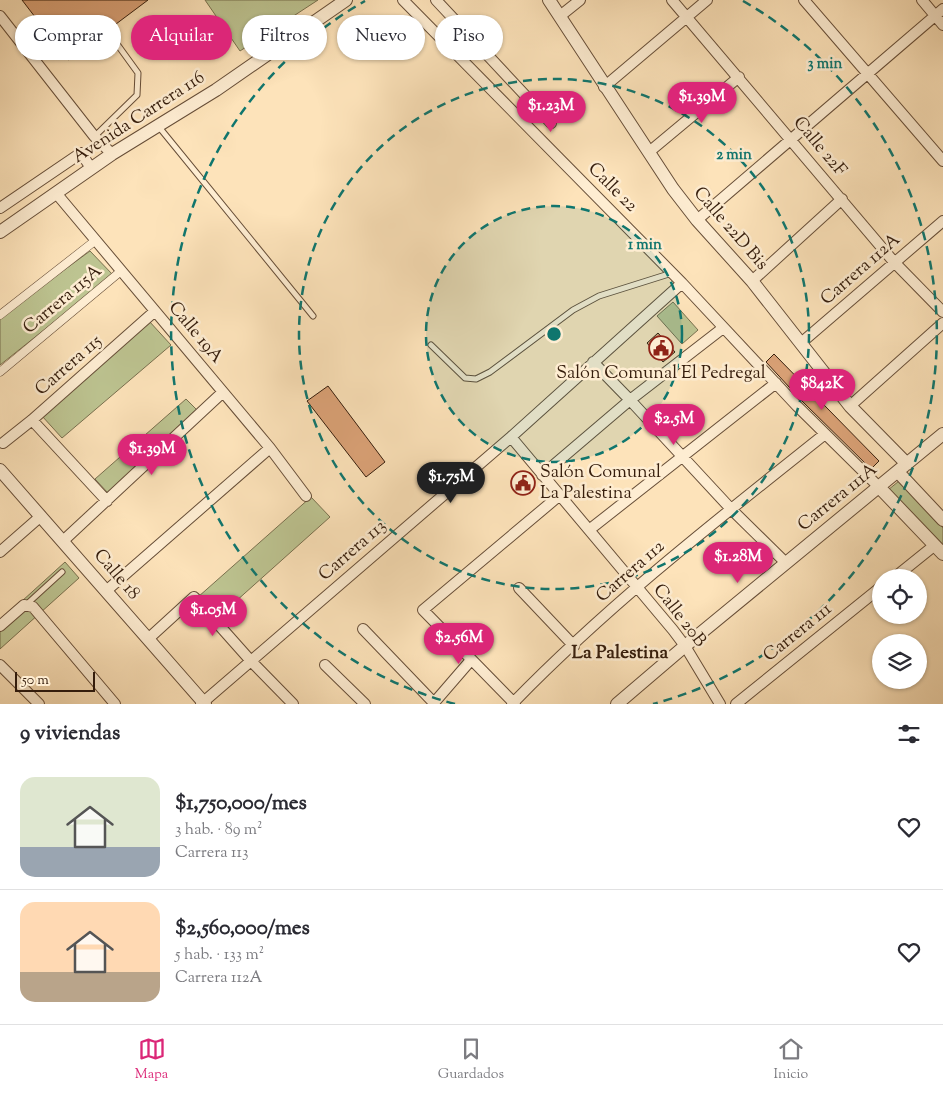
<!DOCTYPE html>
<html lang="es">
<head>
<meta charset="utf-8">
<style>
  body { margin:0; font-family:"Sorts Mill Goudy",serif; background:#f7f7f7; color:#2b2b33; height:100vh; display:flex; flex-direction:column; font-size:19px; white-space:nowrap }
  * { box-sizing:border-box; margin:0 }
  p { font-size:16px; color:#7c7c81 }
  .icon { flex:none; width:28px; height:28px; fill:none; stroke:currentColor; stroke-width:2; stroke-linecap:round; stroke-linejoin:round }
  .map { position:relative; height:704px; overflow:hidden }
  .details { display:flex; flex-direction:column; background:#fff; flex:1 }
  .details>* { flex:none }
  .guide { position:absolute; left:15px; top:15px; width:500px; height:45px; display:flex; gap:10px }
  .controls { position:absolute; left:872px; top:569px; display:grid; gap:10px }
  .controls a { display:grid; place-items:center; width:55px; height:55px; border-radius:50%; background:#fff; box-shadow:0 1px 4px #0004; font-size:25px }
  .scale { position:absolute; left:15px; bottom:12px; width:80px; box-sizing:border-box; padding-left:5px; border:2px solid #351d0c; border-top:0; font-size:14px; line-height:18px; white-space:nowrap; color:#351d0c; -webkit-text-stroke:4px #feedd2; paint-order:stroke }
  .price { position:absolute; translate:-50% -42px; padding:0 11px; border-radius:18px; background:#db2777; color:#fff; font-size:16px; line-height:32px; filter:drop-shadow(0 1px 2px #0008) }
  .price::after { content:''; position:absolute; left:50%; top:30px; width:15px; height:11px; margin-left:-8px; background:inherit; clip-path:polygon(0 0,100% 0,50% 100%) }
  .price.active { background:#222; color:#fff }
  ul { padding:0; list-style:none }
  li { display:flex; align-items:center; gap:15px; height:125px; padding:0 20px }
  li+li { border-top:1px solid #e1e1e2 }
  li span { display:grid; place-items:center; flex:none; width:140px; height:100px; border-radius:15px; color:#555 }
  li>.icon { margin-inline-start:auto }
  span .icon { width:60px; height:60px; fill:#fffc; stroke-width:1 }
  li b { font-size:21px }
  h2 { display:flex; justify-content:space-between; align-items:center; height:60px; padding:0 20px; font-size:21px }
  .tag { padding:0 18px; border-radius:22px; background:#fff; box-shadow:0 1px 4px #0004; font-size:18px; line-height:45px }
  .tag.active { background:#db2777; color:#fff }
  .tabs { display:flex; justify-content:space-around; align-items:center; height:70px; border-top:1px solid #e1e1e2; background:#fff; font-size:14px; color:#7c7c81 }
  .tabs a { display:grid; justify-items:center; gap:2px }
  .tabs .active { color:#db2777 }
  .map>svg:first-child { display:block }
  .green { fill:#bdc491; stroke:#79704e }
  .building { fill:#dba277; stroke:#351d0c }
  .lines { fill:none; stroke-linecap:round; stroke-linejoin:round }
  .service-casing { stroke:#674e38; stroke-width:7 }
  .pedestrian-casing { stroke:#674e38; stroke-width:9 }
  .minor-casing { stroke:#674e38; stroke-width:12 }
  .tertiary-casing { stroke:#674e38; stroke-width:14 }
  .service { stroke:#feedd2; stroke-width:5 }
  .pedestrian { stroke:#feedd2; stroke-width:8 }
  .minor { stroke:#feedd2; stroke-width:10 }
  .tertiary { stroke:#feedd2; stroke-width:12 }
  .ring { fill:none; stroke:#0f766e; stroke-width:2.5; stroke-dasharray:9 6 }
  .labels { text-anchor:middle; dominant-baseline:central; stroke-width:5; stroke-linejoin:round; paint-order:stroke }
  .street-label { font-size:18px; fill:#351d0c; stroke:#feedd2 }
  .poi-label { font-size:18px; fill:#351d0c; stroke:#feedd2 }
  .neighbourhood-label { font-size:19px; font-weight:bold; fill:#351d0c; stroke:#feedd2 }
  .centre { fill:#0f766e; stroke:#feedd2; stroke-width:2.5 }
  .ring-label { font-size:15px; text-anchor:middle; font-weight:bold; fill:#0f766e; stroke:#feedd2; stroke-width:5; stroke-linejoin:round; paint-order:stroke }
</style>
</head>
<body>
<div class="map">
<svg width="943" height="704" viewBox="0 0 943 704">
  <rect width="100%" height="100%" fill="#fde3ba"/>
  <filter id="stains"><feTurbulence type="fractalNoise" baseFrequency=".004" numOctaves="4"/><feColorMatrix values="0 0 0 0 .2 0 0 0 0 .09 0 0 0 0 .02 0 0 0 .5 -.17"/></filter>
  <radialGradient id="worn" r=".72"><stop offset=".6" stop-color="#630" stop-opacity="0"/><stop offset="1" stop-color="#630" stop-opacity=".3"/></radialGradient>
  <path class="green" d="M205,0H318L240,51Z
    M90,251L113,275L0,365V317Z
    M673,302L698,330L682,344L657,316Z
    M149,321L171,345L62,438L42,416Z
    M186,399L197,410L108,493L95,479Z
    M899,481L943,528V548L888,490Z
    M311,497L330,517L216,619L198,597Z
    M65,562L79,578L0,649V621Z"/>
  <path class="building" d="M22,0H148L68,60Z
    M658,333L675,352L663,362L647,343Z
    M774,354L879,461L871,469L802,401L766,362Z
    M328,386L385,462L366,477L307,401Z
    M528,472L534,480L518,494L511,486Z"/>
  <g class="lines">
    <g class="service-casing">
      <path id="service" d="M159,127L313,316
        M95,136L137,95L138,73L117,44
        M431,345L465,378L476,379L490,372L573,310L599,296L672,273
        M27,604L62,572"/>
    </g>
    <g class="pedestrian-casing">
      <path id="pedestrian" d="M0,315L96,240
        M0,372L121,271"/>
    </g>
    <g class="minor-casing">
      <path id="minor" d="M403,0L682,283L797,406L879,487
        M436,0L551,123
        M672,0L894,262L943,312
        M804,0L943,161
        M922,0L943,25
        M0,16L94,136L112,154
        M560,16L580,0
        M604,87L707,0
        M649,152L739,77
        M56,193L270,448L306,496
        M0,208L81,153L91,168
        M697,220L943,9
        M752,281L842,199
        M801,343L943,221
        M593,362L630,400L731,509L786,563
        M850,406L943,323
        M32,420L107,501
        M511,437L673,630L685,646L720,704
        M3,443L32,420L155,311
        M542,475L630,400L723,328
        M589,530L776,383
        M63,541L223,392
        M0,552L41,516
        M894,578L935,545
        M519,588L574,646
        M106,591L270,448
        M0,626L24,605L33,607L115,704
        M363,629L434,703
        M148,639L194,597L250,660L293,704
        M0,665L39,704
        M325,665L365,704
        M201,704L511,437L682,283
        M433,704L471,660
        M512,704C608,605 717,520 825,434
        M515,704L423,610L560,495
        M736,704L881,587"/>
    </g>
    <g class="tertiary-casing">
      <path id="tertiary" d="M549,0L673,189L697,220L752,281L850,406L907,464
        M0,232L112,154L216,90L346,0
        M0,470L205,704
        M898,472L943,520
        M879,487L943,554
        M617,704L685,646L943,434"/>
    </g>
    <use href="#service" class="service"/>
    <use href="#pedestrian" class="pedestrian"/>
    <use href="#minor" class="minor"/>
    <use href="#tertiary" class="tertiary"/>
  </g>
  <circle cx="554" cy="334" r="128" fill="#0f766e" fill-opacity=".12"/>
  <g class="ring">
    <circle cx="554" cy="334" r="128"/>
    <circle cx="554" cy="334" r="255"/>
    <path d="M455 704A383 383 0 0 1 365 1M743 1A383 383 0 0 1 653 704"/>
  </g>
  <defs>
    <g id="civic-ring" transform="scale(1.25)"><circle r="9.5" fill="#feedd2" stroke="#8f2418" stroke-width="1.5"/><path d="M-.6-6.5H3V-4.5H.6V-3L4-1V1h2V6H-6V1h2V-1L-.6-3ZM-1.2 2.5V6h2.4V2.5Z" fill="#8f2418"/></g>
  </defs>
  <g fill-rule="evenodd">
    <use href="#civic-ring" x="661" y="348"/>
    <use href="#civic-ring" x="523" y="483"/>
  </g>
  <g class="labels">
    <g class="street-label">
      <text transform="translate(139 118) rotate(-33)">Avenida Carrera 116</text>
      <text transform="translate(819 147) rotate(50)">Calle 22F</text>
      <text transform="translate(612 188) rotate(45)">Calle 22</text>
      <text transform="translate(730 229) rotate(49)">Calle 22D Bis</text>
      <text transform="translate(861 270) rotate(-41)">Carrera 112A</text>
      <text transform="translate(63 300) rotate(-40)">Carrera 115A</text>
      <text transform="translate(195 333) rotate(50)">Calle 19A</text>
      <text transform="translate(69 366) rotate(-41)">Carrera 115</text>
      <text transform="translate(838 498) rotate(-39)">Carrera 111A</text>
      <text transform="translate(353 551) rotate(-41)">Carrera 113</text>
      <text transform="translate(631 572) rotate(-41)">Carrera 112</text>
      <text transform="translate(116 575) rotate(49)">Calle 18</text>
      <text transform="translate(679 616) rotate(52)">Calle 20B</text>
      <text transform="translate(798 633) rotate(-39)">Carrera 111</text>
    </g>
    <g class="poi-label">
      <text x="661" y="374">Salón Comunal El Pedregal</text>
      <text x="540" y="473" text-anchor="start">Salón Comunal<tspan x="540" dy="21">La Palestina</tspan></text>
    </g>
    <g class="neighbourhood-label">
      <text x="620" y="653">La Palestina</text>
    </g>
  </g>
  <circle cx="554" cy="334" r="8" class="centre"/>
  <g class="ring-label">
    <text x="825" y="68">3 min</text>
    <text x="734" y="159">2 min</text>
    <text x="645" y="249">1 min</text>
  </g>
  <rect width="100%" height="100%" filter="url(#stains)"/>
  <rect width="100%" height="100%" fill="url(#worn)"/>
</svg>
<div class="controls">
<a><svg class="icon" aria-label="locate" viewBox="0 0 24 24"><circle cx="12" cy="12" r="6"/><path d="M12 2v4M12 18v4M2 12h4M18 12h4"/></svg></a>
<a><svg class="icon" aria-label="layers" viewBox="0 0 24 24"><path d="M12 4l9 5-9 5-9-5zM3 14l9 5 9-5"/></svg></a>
</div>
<div class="scale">50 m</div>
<b class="price" style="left:702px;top:124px">$1.39M</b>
<b class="price" style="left:551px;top:133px">$1.23M</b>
<b class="price" style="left:822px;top:411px">$842K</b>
<b class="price" style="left:674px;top:446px">$2.5M</b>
<b class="price" style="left:152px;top:476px">$1.39M</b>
<b class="price active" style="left:451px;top:504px">$1.75M</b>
<b class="price" style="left:738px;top:584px">$1.28M</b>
<b class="price" style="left:213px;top:637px">$1.05M</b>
<b class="price" style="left:459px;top:665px">$2.56M</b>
<div class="guide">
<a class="tag">Comprar</a>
<a class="tag active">Alquilar</a>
<a class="tag">Filtros</a>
<a class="tag">Nuevo</a>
<a class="tag">Piso</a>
</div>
</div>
<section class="details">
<h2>9 viviendas<svg class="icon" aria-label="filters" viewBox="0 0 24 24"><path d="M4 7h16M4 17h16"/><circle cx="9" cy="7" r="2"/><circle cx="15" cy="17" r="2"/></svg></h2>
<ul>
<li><span style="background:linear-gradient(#dfe7d0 70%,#9aa5b1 0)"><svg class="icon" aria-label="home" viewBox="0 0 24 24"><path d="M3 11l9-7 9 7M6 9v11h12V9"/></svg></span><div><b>$1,750,000/mes</b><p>3 hab. · 89 m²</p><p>Carrera 113</p></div><svg class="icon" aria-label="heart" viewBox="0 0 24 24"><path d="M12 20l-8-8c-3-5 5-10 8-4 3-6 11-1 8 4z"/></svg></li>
<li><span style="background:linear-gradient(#ffd9b3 70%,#b9a48a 0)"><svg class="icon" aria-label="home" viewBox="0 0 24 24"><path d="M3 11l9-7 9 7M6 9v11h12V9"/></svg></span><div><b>$2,560,000/mes</b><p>5 hab. · 133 m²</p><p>Carrera 112A</p></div><svg class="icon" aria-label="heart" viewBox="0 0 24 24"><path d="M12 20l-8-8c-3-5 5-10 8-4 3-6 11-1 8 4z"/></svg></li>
</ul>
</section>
<nav class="tabs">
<a class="active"><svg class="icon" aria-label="map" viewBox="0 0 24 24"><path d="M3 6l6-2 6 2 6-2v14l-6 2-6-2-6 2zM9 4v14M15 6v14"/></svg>Mapa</a>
<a><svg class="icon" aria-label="saved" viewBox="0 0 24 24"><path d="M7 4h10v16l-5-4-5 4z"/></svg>Guardados</a>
<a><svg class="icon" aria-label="home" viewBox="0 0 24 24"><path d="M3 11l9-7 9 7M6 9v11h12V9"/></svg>Inicio</a>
</nav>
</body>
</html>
